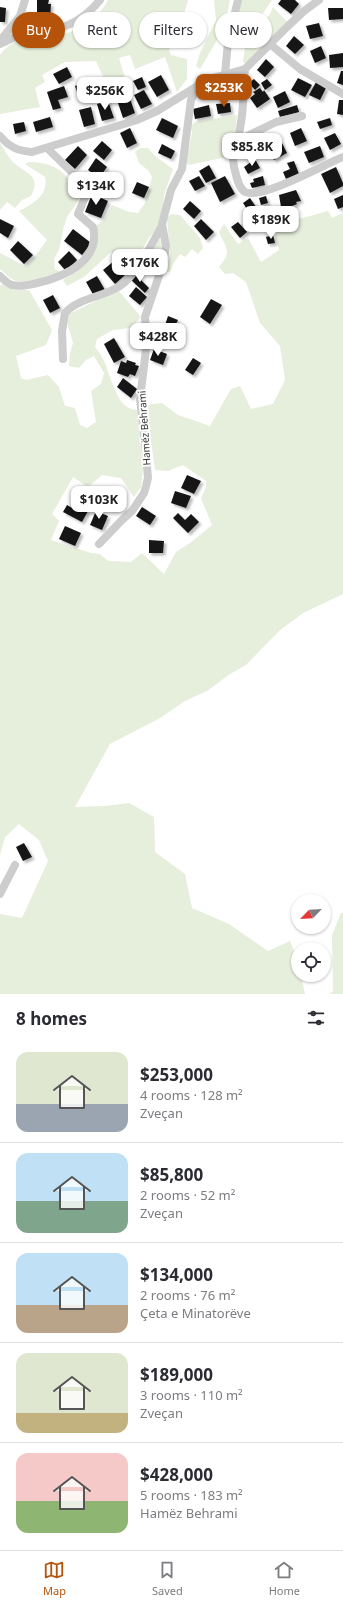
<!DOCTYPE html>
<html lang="en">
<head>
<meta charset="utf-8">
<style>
  body { margin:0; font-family:"Noto Sans",sans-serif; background:#f7f7f7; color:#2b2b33; height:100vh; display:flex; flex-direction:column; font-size:15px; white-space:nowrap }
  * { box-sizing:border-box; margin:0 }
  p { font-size:13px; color:#7c7c81 }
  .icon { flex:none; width:22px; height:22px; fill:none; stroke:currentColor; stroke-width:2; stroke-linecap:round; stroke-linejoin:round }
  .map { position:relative; height:994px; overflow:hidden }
  .details { display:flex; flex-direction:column; background:#fff; flex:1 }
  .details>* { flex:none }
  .guide { position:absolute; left:12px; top:12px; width:319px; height:36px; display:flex; gap:8px }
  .needle { width:26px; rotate:245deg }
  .buttons { position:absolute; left:291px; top:894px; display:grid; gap:8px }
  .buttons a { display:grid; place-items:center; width:40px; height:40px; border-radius:50%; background:#fff; box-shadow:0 1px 3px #0004; font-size:20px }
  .price { position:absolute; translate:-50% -34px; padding:0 9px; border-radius:8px; background:#fff; color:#222; font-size:13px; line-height:26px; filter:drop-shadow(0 1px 2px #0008) }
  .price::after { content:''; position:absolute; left:50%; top:24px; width:12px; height:9px; margin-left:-6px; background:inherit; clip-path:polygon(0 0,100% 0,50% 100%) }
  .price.on { background:#b45309; color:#fff }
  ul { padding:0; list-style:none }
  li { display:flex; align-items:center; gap:12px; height:100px; padding:0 16px }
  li+li { border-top:1px solid #e1e1e2 }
  li span { display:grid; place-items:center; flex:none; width:112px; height:80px; border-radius:12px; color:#555 }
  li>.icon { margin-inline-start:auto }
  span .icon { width:48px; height:48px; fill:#fffc; stroke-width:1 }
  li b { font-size:17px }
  h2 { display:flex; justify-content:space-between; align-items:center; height:48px; padding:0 16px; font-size:17px }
  .pill { padding:0 14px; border-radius:18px; background:#fff; box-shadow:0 1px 3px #0004; font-size:14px; line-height:36px }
  .pill.on { background:#b45309; color:#fff }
  .menu { display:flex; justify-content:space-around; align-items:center; height:56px; border-top:1px solid #e1e1e2; background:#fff; font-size:11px; color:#7c7c81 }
  .menu a { display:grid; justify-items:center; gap:2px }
  .menu .on { color:#b45309 }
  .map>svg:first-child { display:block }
  .green { fill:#e6eedc }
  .building { fill:#171717; filter:url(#shadow) }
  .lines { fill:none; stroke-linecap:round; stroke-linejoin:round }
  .street { stroke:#cdcdcd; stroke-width:8 }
  .labels { text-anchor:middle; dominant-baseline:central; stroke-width:4; stroke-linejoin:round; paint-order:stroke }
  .street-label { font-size:10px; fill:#303030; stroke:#fff }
</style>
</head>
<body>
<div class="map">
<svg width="343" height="994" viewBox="0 0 343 994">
  <defs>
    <filter id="shadow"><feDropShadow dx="2.5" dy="2.5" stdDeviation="1" flood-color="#0004"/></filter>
  </defs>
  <rect width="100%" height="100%" fill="#fff"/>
  <path class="green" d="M108,0H188L181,25L169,50L171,55L187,59V79L177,92L165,57L135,69L130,55L119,58L125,78L106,83L96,61L65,62L42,75L45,82L35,88L40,107L0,114V55C10,40 38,30 55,37C79,30 95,23 108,0Z
    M214,0H230L224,28L200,69L196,66L200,53L216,20Z
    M242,0H272L250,32L243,37L233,36Z
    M273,7L287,22L246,64L243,62L245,47L270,14Z
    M237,115L235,134L228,148L227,157L189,165L186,162L192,133L191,126L195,122Z
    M0,143C4,149 8,157 13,162C26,174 42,175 31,196L22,200L15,208L7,202L0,210Z
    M140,148H148L155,156L173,169L164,195L163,207L157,229L149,238L130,270L111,252L84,277L67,286L63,280L75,272L97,235V225L104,220L112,205L129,212L138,213L145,203L152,177L149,171L139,163L135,152Z
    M29,162C56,163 61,170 78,189L79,200L67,217L64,226L59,250L54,259L55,269L61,272C49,275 28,283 16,281C10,279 5,273 0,269V253L27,267L47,240L19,211C33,204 49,195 45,177L25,164Z
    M328,211L332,218L343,213V594L303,613L279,631L246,665L230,674L207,691L185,701L160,718L110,744L75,807L106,806L129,803L154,817L155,852L185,874L192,908L229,924L268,951L290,941L298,960V975H301L305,994H0V914L22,918L48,861L39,840L19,824L5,837L0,855V286L2,284L14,290H29L52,330L46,345L16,356L21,378L26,380L48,375L59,387L65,406L75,408L80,425L87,428L96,422L91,391L101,384L104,373L94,356L86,360L79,368L69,366L70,353L73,343L67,322L69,314L118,290L141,317L130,328L113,330L97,339L95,347C97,350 100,353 102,357C111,373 115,410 137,410L143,469L141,487L134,497L121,478L102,475L88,487L73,477L52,514L59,521L51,540L91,553L100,554L108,561L131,562L142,553L164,574L176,552L190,543L212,525L201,498L206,487V481L183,465L168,471L155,470L146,405L162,403L178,415L210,426L231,389L240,386L251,409L273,404L285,380L280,346L260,323L246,282L233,273L225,274L219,267C232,251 227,250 219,232L224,224L238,244L248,238L261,262L279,250L275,236L281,224Z
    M171,214L180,215L200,238L203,248L198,254L192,249L185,257L180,254L173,264L170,272L166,271L170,254L167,218Z
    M160,239L162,249L157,275L149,267L142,270V264Z
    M341,913H343V994H330L333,991L332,935Z"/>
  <path class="building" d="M37,0H49L48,4H51L50,19H37Z
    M281,0H295L299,4L291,14L278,4Z
    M0,7L6,8L5,22H0Z
    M328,8H343V19L329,20Z
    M319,23L323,36L310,39L306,26Z
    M294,36L304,45L295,54L286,46Z
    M321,46L326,58L315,63L310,51Z
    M343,53V67L330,68L329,55Z
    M266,59L274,67L265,77L257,70Z
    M67,67L72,77L59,84L53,74Z
    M341,71H343V85L337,83Z
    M161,75L169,90L157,97L148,82Z
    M142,77L146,87L138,90L133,81Z
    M298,78L312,85L305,97L291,90Z
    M254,79L260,85L255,90L249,83Z
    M267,79L272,85L265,90L261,83Z
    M92,80L96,93L79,98L75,86Z
    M316,82L326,88L320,100L309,95Z
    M64,86L68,97L58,100L61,108L53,110L47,92Z
    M260,88L263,92L264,90L270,99L257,108L250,98L255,94L253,92Z
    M144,90L152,104L141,109L134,95Z
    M285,91L290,102L278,108L273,97Z
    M129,96L135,113L123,118L117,100Z
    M339,100H343V115L337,114Z
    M108,101L114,118L102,121L97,104Z
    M230,103L231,112L218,114L216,104Z
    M209,105L211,116L195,119L193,109Z
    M297,105L299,112L280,117L278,111Z
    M91,107L95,124L84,127L79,110Z
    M50,117L53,127L36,132L33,122Z
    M162,118L178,126L173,138L156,130Z
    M330,118L332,125L320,129L317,122Z
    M24,122L26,131L15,134L13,124Z
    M130,128L137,143L127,148L120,133Z
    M301,128L307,141L295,146L290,133Z
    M335,133L341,144L330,150L324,138Z
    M102,141L112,150L104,160L93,151Z
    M281,141L287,153L274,160L268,148Z
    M162,144L175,151L171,159L158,153Z
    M78,146L87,155L75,169L65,160Z
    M320,146L324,157L309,163L304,152Z
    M96,158L107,167L99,178L88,170Z
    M255,159L260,168L248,174L244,167Z
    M294,161L299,174L286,179L283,172L290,169L287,163Z
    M209,165L216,178L206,183L199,171Z
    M336,167L343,183V186L330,193L321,174Z
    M107,174L117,180L114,185L117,187L114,193L101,185Z
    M199,176L205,186L195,191L189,181Z
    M225,176L235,194L220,202L211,183Z
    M263,176L265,185L252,188L250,183L254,182L253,179Z
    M137,182L149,187L144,198L132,193Z
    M296,190L301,201L296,202L297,204L287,208L286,206L281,207L279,195Z
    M92,194L108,201L101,218L85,212Z
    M343,195V207L338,209L334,199Z
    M266,196L268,203L261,205L259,198Z
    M250,198L256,207L249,212L243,203Z
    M190,201L201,211L194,219L183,209Z
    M258,211L262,216L256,220L252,215Z
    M0,219L14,226L8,238L0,233Z
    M201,219L214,232L206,240L194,226Z
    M238,222L247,232L240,238L231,227Z
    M73,229L91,243L82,255L64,241Z
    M273,235L275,243L268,244L266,237Z
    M18,241L33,255L24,264L10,250Z
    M69,251L77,260L66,271L58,262Z
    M114,261L125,275L115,284L103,270Z
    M135,274L149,288L145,293L130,279Z
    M97,276L105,290L94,296L86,282Z
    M136,287L147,297L140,305L129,296Z
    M53,295L60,308L50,313L43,300Z
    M211,299L222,305L210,324L200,317Z
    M168,316L178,320L174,328L165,325Z
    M114,338L125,357L114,363L104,344Z
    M154,349L167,354L163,365L150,360Z
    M193,358L201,363L193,375L185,370Z
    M127,360L136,363L135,365L139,366L135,376L130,374L128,377L117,373L121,361L126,363Z
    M123,378L137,389L131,398L117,387Z
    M187,475L201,481L194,494L181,488Z
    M175,491L191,496L186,508L171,503Z
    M89,496L97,501L91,509L83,504Z
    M67,505L79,512L81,508L88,511L82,522L63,512Z
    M142,507L156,516L150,525L136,516Z
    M96,511L108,516L102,530L90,525Z
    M178,513L185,520L191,514L199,522L188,533L173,518Z
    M65,526L81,533L75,546L59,539Z
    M149,540L164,541L163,553H149Z
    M24,843L32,857L23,861L16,847Z"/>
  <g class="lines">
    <path class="street" d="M0,41L20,16L25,0
      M0,44C10,40 19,34 29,32C36,30 43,31 50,30C71,27 87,16 100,0
      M270,44L300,69L343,94
      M225,74L228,42L238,0
      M302,116L276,122L237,141C230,149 233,157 234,167C236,174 238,188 245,192C261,200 325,164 343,157
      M0,136C9,147 18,151 32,152L137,120L157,111L209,79L245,69L287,27L304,11L319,0
      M237,141C244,118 243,93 245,69
      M0,276C3,279 8,284 12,285C20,287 29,285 37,283C64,277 101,261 93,227L78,214L87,192L86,186L47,148
      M63,359L62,331L65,313C78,298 103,297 120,286C137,275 152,243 162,226
      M99,544L122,520L132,511L144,493L146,486L148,478L146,454L140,399L147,341L145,317L163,264L166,246L162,224L171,190L182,169L191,100L199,83
      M0,894L15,865"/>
  </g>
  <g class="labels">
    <g class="street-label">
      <text transform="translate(144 428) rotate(-94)">Hamëz Behrami</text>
    </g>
  </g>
</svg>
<div class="buttons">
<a><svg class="needle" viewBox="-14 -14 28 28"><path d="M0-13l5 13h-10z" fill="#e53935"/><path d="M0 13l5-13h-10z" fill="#7c7c81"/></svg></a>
<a><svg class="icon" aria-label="locate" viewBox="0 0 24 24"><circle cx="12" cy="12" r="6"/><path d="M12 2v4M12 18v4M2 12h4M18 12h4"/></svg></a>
</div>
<b class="price on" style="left:224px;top:108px">$253K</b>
<b class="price" style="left:105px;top:111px">$256K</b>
<b class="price" style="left:252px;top:167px">$85.8K</b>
<b class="price" style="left:96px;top:206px">$134K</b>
<b class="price" style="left:271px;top:240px">$189K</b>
<b class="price" style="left:140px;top:283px">$176K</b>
<b class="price" style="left:158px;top:357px">$428K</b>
<b class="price" style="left:99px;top:520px">$103K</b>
<div class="guide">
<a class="pill on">Buy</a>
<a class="pill">Rent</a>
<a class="pill">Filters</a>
<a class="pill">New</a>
</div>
</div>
<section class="details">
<h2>8 homes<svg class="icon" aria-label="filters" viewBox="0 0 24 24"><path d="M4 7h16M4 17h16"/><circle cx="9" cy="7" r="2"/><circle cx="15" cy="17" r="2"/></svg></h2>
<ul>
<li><span style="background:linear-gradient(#dfe7d0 65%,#9aa5b1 0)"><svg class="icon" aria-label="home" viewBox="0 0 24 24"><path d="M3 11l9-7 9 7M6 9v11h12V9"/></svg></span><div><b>$253,000</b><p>4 rooms · 128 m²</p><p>Zveçan</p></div></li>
<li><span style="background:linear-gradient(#bfe0f5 60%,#7fa58c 0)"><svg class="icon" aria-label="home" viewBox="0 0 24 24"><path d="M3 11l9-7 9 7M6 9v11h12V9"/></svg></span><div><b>$85,800</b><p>2 rooms · 52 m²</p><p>Zveçan</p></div></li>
<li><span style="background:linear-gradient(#bfe0f5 65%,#b9a48a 0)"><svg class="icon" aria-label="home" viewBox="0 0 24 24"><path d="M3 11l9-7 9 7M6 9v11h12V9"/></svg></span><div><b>$134,000</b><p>2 rooms · 76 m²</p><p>Çeta e Minatorëve</p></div></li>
<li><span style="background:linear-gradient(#dfe7d0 75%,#c2b280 0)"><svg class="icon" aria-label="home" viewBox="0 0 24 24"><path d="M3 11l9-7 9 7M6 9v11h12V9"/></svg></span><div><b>$189,000</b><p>3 rooms · 110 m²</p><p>Zveçan</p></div></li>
<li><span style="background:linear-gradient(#f6c9c9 60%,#8fb573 0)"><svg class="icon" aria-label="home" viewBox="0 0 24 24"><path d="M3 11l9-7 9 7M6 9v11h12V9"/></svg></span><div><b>$428,000</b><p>5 rooms · 183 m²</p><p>Hamëz Behrami</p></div></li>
</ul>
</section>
<nav class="menu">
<a class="on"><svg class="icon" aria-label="map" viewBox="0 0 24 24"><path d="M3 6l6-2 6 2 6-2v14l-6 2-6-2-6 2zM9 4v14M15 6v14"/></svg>Map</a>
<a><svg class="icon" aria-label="saved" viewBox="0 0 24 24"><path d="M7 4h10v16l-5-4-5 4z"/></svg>Saved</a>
<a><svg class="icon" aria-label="home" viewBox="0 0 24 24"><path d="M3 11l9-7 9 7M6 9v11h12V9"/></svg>Home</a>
</nav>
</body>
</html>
